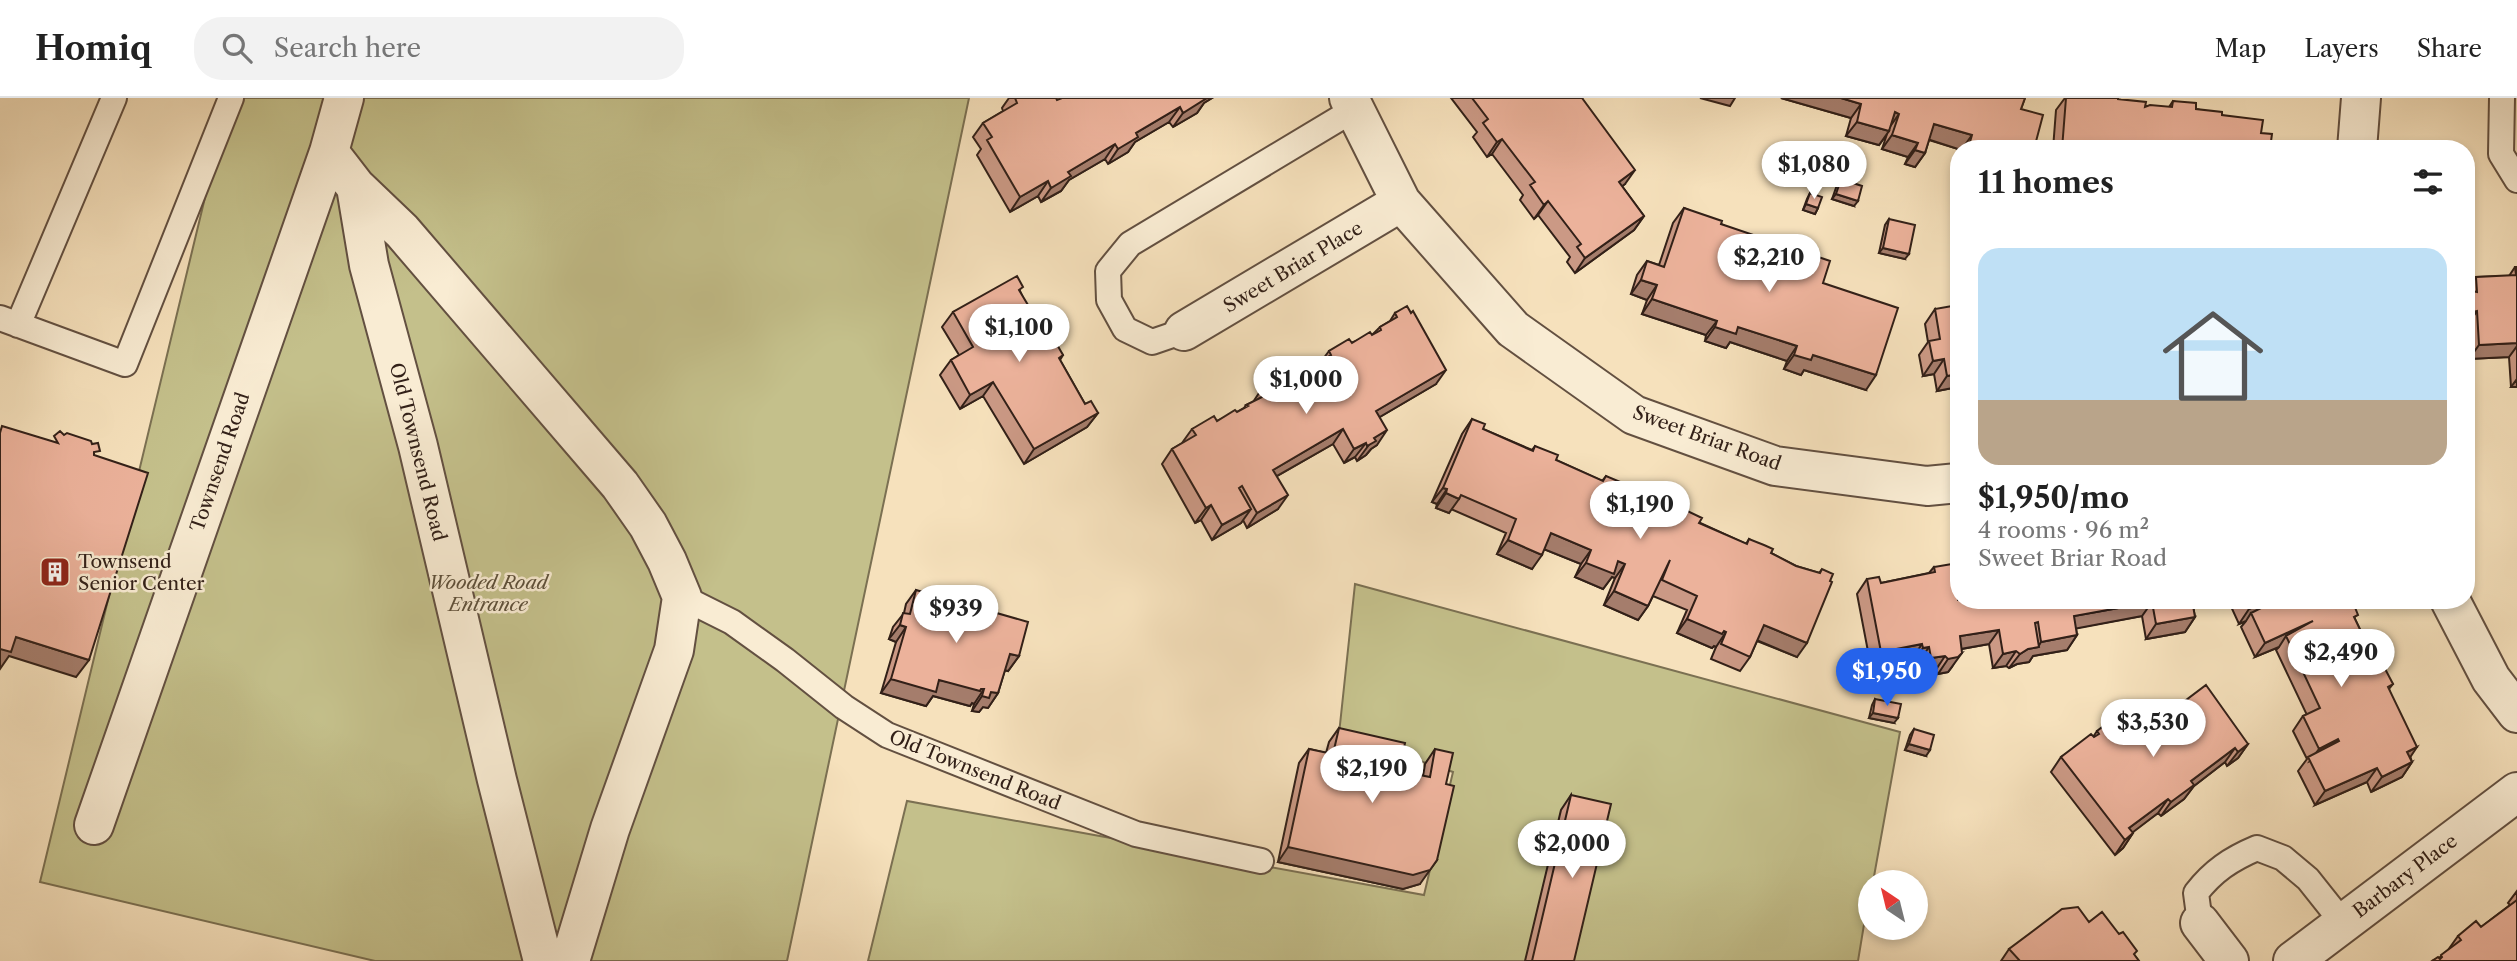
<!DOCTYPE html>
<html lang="en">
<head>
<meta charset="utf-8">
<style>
  body { margin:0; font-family:"Libre Caslon Text",serif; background:#f2f2f2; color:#222; height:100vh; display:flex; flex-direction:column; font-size:26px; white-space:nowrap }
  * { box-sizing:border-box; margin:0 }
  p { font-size:23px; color:#767676 }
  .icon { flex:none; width:38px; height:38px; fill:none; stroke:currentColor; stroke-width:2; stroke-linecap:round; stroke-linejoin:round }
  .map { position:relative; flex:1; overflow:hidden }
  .panel { position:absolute; left:1950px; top:42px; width:525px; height:469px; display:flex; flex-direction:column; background:#fff; border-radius:28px; box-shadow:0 4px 10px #0003 }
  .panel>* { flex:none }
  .needle { width:46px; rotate:325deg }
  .controls { position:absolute; left:1858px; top:772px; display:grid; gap:14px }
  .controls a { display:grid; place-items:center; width:70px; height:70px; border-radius:50%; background:#fff; box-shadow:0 4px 10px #0003; font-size:35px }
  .price { position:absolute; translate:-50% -60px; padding:0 16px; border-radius:24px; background:#fff; color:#222; font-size:23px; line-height:46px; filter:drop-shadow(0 2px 4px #0008) }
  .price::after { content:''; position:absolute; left:50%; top:42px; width:21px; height:16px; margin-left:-10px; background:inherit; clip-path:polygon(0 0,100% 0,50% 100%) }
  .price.selected { background:#2563eb; color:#fff }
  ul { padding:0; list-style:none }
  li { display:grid; align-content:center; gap:14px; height:371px; padding:0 28px }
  li span { display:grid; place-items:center; height:217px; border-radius:21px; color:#555 }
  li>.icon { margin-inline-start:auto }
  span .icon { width:126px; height:126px; fill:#fffc; stroke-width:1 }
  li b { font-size:30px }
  h2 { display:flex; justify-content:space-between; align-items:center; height:84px; padding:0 28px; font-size:30px }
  header { display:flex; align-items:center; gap:42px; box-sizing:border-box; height:98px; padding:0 35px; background:#fff; border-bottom:2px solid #e0e0e0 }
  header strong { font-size:33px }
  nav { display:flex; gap:38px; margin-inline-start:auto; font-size:24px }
  .search { width:490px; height:63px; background:#f2f2f2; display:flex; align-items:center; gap:18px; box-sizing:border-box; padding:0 24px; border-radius:28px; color:#767676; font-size:26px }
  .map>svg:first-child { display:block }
  .green { fill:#c4c08b; stroke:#7b7052; stroke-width:2 }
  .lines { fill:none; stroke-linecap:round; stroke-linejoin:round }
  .lane-casing { stroke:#635041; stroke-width:28 }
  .street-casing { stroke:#635041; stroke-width:42 }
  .lane { stroke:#f9ecd3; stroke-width:24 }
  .street { stroke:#f9ecd3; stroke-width:38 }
  .wall { fill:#cb9985; stroke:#322018; stroke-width:2 }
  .shaded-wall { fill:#a57d6c; stroke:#322018; stroke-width:2 }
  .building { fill:#ecb29b; stroke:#322018; stroke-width:2 }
  .labels { text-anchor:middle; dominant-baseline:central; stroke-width:5; stroke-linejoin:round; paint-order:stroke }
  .street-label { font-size:19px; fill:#322018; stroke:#f9ecd3 }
  .poi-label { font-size:19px; fill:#322018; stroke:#f9ecd3; text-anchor:start }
  .park-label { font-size:19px; font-style:italic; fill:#5e503a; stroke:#f9ecd3 }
</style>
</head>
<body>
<header>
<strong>Homiq</strong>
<div class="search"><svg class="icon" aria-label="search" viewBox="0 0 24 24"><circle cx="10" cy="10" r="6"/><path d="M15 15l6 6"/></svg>Search here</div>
<nav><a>Map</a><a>Layers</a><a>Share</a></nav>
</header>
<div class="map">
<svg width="2517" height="863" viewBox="0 0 2517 863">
  <rect width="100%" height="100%" fill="#f6e1bc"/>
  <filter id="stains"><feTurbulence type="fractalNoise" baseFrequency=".00286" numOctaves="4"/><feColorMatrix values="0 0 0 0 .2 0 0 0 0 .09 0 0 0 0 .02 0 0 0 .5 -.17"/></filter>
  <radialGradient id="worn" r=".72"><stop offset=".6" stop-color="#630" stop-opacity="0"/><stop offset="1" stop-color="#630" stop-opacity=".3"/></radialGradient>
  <path class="green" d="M229,0H969L787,863H375L40,784Z
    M1355,486L1900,634L1873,784H1871L1858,863H868L907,703L1424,797L1453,674L1339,636Z"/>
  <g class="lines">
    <g class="lane-casing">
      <path id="lane" d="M2502,0L2501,56L2517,82
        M0,220L125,266L231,0
        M18,227L114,0
        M1184,233L1152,244L1125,231L1109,202L1108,173L1130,146L1355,11
        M682,499L732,524L785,562L844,609L887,637L1136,736L1261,763
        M2200,825L2196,795C2213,773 2231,761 2257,750L2283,760L2308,781L2343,825"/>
    </g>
    <g class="street-casing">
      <path id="street" d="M1349,0L1401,104L1513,231L1634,317L1775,368L1927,388L1958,385
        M2357,51L2361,0
        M329,54L356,89L369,167L418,348L497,682L543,863
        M356,89L402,133L620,387L648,427L667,463L682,499L674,552L610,731L570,863
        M1184,233L1401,104
        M2450,502L2491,581L2517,615
        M94,727L329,54L344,0
        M2200,825L2229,863
        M2293,863L2517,694"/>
    </g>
    <use href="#lane" class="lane"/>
    <use href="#street" class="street"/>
  </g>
  <path class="wall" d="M1009,0H1056L1057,2L1062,0H1212L1204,5L1197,15L1173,29L1169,24L1135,44L1128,54L1108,66L1105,61L1069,82L1061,93L1041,104L1038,98L1010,114L977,57L981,51L973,39L983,25L1003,13L1002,10Z
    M1451,0H1582L1625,86L1622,88L1644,118L1634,132L1575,175L1567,164L1570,159L1538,117L1534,121L1520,102L1523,97L1492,56L1487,59L1473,39L1477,34Z
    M1781,0H2025L2021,11L2034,51H1958L1929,42L1925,55L1915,69L1905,66L1908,59L1882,51L1887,36L1879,47L1846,38L1851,20Z
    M2065,0H2118V1L2145,9H2169L2173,3L2196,11L2222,17L2261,35L2270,51H2053L2056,12Z
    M1841,81L1854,108L1832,101L1837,87Z
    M1810,95L1818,110L1815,116L1803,112L1807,101Z
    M1684,110L1721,126L1788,161L1795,151L1823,185L1866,292L1804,272L1801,277L1784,271L1787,263L1730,244L1726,250L1705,243L1706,237L1642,216L1647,202L1631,196L1637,177L1647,163L1659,167L1673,125Z
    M1889,121L1905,161L1879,155L1885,127Z
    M2515,169H2517V289H2511L2509,259L2469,261L2466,228V194L2476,179L2509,178Z
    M1020,193L1032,220L1063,257L1060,262L1085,306L1098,315L1087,329L1024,366L983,298L960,311L940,277L951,262L959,257L942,229L953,214Z
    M1935,211L1958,289L1937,293L1934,276L1923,278L1919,257L1928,244L1925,226Z
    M1395,215L1436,286L1380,319L1377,347L1371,351L1366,357L1357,363L1355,359L1344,365L1333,346L1277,378L1278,411L1247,430L1243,422L1241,425L1212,442L1201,422L1195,425L1162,366L1172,351L1182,345L1192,331L1217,323L1237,314L1244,310L1246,307L1253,304L1261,292L1285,285L1307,275L1312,268L1323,261L1329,253L1372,237L1380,229L1390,223Z
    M1472,321L1483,331L1532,352L1535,348L1556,362L1602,383L1606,378L1628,394L1654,409L1657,405L1746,446L1749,441L1771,455L1796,468L1819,475L1822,471L1797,559L1757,543L1750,559L1740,573L1711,561L1716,549L1714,548L1712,550L1677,535L1687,512L1653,498L1648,508L1638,522L1604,507L1615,480L1612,479L1603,491L1575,479L1581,466L1544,451L1532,471L1497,456L1506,435L1451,411L1449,415L1436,410L1437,406L1432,404L1462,336Z
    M1934,469L1958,502H2192L2195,519L2185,534L2146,541L2142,518L2076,530L2077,537L2067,552L2033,558L2029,564L2017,566L2009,570L2006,568L1993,570L1989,546L1962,551L1952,569L1948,574L1938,576L1935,573L1920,575L1919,564L1913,565L1912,561L1871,569L1857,496L1867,481L1881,485L1929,475Z
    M916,492L1019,558L1008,573L1005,572L998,595L988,610L983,609L979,614L972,613L974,606L972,605L970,608L933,598L926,608L881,595L896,544L889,541L893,529L904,515L906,506Z
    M2228,502H2352L2355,521L2377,567L2393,586L2389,591L2412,664L2402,679L2371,694L2367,684L2315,707L2298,673L2307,661L2293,633L2303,618L2307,617L2276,552L2279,549L2255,559L2241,529L2246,523L2239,526Z
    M1875,601L1894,625L1869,620L1872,607Z
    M1339,630L1399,673L1423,678L1425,666L1435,651L1420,786L1403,791L1278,764L1299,665L1309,651L1326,655L1329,644Z
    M1914,631L1926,658L1905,652L1910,637Z
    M2097,633L2137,639L2248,646L2238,660L2227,668L2225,664L2194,688L2184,701L2161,718L2158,715L2132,734L2133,735L2123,750L2115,757L2051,674L2061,659L2093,639Z
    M1571,697L1574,863H1525L1561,712Z
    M2517,793V863H2432L2439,860L2448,852L2458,838L2481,829L2510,807L2508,805Z
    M2089,824L2134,857L2139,863H2001L2009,851Z"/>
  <path class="shaded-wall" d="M1202,0H1212L1204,5L1197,15L1173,29L1183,15Z
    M1700,0H1735L1730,8Z
    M1781,0H1841L1861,6L1851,20Z
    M1180,9L1169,24L1135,44L1128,54L1108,66L1118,51L1136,35Z
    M1895,14L1899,16L1889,30Z
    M1857,24L1889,33L1879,47L1846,38Z
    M1934,26L1972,37L1962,51H1958L1924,40Z
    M1892,37L1918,45L1908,59L1882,51Z
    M1502,41L1492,56L1487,59L1497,44Z
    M2012,44L2034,51H2008Z
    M1115,46L1105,61L1069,82L1061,93L1041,104L1051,90L1068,74Z
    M1915,52L1925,55L1915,69L1905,66Z
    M1635,72L1625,86L1609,98L1619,84Z
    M1048,83L1038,98L1010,114L1020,99Z
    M1836,96L1858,103L1854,108L1832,101Z
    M1548,103L1538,117L1534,121L1544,107Z
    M1806,106L1818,110L1815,116L1803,112Z
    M1644,118L1634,132L1575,175L1585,160Z
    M1883,150L1909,156L1905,161L1879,155Z
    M1641,182L1657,187L1647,202L1631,196Z
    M1652,201L1717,223L1706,237L1642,216Z
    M2477,213L2467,228H2466V224L2473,214Z
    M1715,229H1738L1797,248L1787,263L1730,244L1726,250L1705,243Z
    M2517,245V248L2509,259L2469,261L2479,247Z
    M1794,257H1813L1876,277L1866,292L1804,272L1801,277L1784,271Z
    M1944,261L1934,276L1923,278L1933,263Z
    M1446,272L1436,286L1366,327L1376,313Z
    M1958,276V289L1937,293L1947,278Z
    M2517,281V289H2511Z
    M993,284L983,298L960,311L970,297Z
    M1098,315L1087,329L1024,366L1034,351Z
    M1343,331L1333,346L1263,386L1273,372Z
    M1387,332L1377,347L1371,351L1366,357L1357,363L1374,340Z
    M1366,345L1355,359L1344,365L1354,351Z
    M1443,390L1447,391L1437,406L1432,404Z
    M1446,395L1459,401L1449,415L1436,410Z
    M1288,397L1278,411L1247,430L1257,415Z
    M1211,407L1201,422L1195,425L1206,410Z
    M1251,411L1241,425L1212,442L1222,427Z
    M1551,435L1591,452L1581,466L1541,450Z
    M1508,442L1542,457L1532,471L1497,456Z
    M1618,463L1625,466L1615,480L1612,479L1603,491L1575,479L1586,465Z
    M1614,493L1648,508L1638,522L1604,507Z
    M2269,502L2259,517L2251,515L2246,523L2239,526L2249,511Z
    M2152,504L2142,518L2063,533L2074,518Z
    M2195,519L2185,534L2146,541L2156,526Z
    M1687,521L1726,534L1716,549L1714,548L1712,550L1677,535Z
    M2313,523L2286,538L2279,549L2255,559L2265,545Z
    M900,527L906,529L896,544L889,541Z
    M1764,527L1807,545L1797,559L1754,541Z
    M1999,532L1989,546L1949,553L1960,538Z
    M2077,537L2067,552L2033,558L2029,564L2017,566L2009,570L2020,556L2028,551L2038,549L2041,544Z
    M16,539L89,562L76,579L9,558L0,571V551Z
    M1922,546L1912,561L1871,569L1881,554Z
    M1929,549L1919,564L1913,565L1923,550Z
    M2016,553L2006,568L1993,570L2003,556Z
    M1962,555L1948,574L1938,576L1948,561Z
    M1010,556L1019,558L1008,573L1000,571Z
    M1945,558L1935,573L1920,575L1931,560Z
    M891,581L939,582L984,591L974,606L972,605L970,608L933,598L926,608L881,595Z
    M991,594L998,595L988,610L983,609L979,614L972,613L982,598Z
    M1873,615L1898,620L1894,625L1869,620Z
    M2338,641L2328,655L2310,663L2319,651Z
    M1909,646L1930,652L1926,658L1905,652Z
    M2248,646L2238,660L2227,668L2238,654Z
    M2417,649L2407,664V654Z
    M2235,650L2225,664L2194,688L2184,701L2161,718L2171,704L2191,683Z
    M2412,664L2402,679L2371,694L2382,679Z
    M2377,670L2367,684L2315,707L2325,693Z
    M2168,701L2158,715L2124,741L2129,730Z
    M2133,735L2123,750L2115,757L2125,742Z
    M1288,749L1437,762L1420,786L1403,791L1278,764Z"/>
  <path class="building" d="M1015,0H1056L1057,2L1062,0H1207L1183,15L1180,9L1136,35L1138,39L1118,51L1115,46L1068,74L1071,78L1051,90L1048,83L1020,99L987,42L992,39L983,25L1017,5Z
    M1472,0H1582L1635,72L1619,84L1644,118L1585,160L1577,149L1581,146L1548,103L1544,107L1530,87L1535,84L1502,41L1497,44L1483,25L1488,21Z
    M1841,0H2025L2021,11L2043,17L2034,51L2012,44L2010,51H1968L1972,37L1934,26L1925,55L1915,52L1918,45L1892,37L1899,16L1895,14L1889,33L1857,24L1861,6Z
    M2066,0H2118V1L2146,4L2145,9L2150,7L2172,9L2173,3L2196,5V11L2222,14V17L2263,22L2261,35L2272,36L2270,51H2062Z
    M1841,81L1862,88L1858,103L1836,96Z
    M1810,95L1822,99L1818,110L1806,106Z
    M1684,110L1722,123L1721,126L1792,150L1784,174L1787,175L1795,151L1830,163L1823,185L1898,210L1876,277L1813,257L1811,262L1794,257L1797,248L1738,229L1736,236L1715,229L1717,223L1652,201L1657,187L1641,182L1647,163L1664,169Z
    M1889,121L1915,127L1909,156L1883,150Z
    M2515,169H2517V245L2479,247L2477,213L2473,214L2472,193L2477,194L2476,179L2516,177Z
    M1017,178L1023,189L1019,192L1031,212L1028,214L1032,220L1035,218L1047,238L1051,236L1063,257L1059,260L1085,306L1091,303L1098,315L1034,351L993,284L970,297L951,262L973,249L953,214Z
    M1958,207V276L1947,278L1944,261L1933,263L1929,243L1940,241L1935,211Z
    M1407,208L1411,215L1413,213L1446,272L1376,313L1387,332L1374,340L1376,343L1367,348L1366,345L1354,351L1343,331L1273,372L1288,397L1257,415L1242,388L1239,390L1251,411L1222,427L1211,407L1206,410L1172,351L1196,337L1192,331L1214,318L1217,323L1235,312L1237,314L1248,308L1246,307L1264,298L1261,292L1282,280L1285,285L1314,271L1312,268L1331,257L1329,253L1349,241L1352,245L1370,234L1372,237L1381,232L1380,229L1397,219L1395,215Z
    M1472,321L1485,326L1483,331L1533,353L1535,348L1558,357L1556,362L1603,383L1606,378L1630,388L1628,394L1652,404L1650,408L1655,410L1657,405L1676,413L1679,409L1702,420L1699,425L1747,446L1749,441L1764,447L1773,451L1771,455L1796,468L1820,475L1822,471L1833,476L1830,483L1832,484L1807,545L1764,527L1750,559L1721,546L1726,534L1724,533L1722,536L1687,521L1697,498L1662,482L1670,462L1648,508L1614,493L1625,466L1618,463L1614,476L1586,465L1591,452L1551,435L1542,457L1508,442L1516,421L1461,397L1459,401L1446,395L1447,391L1443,390Z
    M2,328L58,345L54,338L60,333L64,337L67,335L91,343L92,346L98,345L100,353L94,354V357L148,375L89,562L16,539L11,554L0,551V335Z
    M1958,465V502H2192L2195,519L2156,526L2152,504L2074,518L2077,537L2041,544L2038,524L2035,525L2039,549L2028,551L2020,556L2016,553L2003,556L1999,532L1960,538L1962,555L1958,559L1948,561L1945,558L1931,560L1929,549L1923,550L1922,546L1881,554L1867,481L1879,479L1881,485L1935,474L1934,469Z
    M916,492L1028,524L1019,558L1010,556L998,595L991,594L989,600L982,598L984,591H981L980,593L939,582L936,594L891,581L906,529L900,527L903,515L910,516Z
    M2245,502H2269L2249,511Z
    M2269,502H2352L2358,517L2354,519L2377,567L2382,565L2393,586L2388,589L2417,649L2407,654L2412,664L2382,679L2377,670L2325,693L2308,659L2339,643L2338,641L2319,651L2303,618L2320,610L2286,538L2313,523L2265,545L2251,515L2271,505Z
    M2206,587L2248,646L2238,654L2235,650L2191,683L2194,687L2171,704L2168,701L2129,730L2133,735L2125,742L2061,659L2091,636L2094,639L2099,636L2097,633L2119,616L2137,639Z
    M1875,601L1901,606L1898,620L1873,615Z
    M1339,630L1405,645L1399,673L1430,679L1435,651L1453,655L1446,686L1454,688L1437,762L1430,772L1413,777L1288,749L1309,651L1333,656Z
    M1914,631L1934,637L1930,652L1909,646Z
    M1571,697L1611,706L1574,863H1532Z
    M2517,802V863H2432L2438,859L2440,861L2442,859L2441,857L2461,842L2458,838L2476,823L2481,829Z
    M2078,809L2089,824L2102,814L2119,836L2123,834L2137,853L2134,856L2139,863H2020L2009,851L2062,811Z"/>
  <defs>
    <g id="building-square" transform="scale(1.575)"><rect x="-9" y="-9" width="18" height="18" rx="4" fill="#8f2418" stroke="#f9ecd3"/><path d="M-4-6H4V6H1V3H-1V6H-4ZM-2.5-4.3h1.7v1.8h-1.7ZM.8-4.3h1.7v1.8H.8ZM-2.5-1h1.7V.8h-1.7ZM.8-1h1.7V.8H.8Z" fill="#fff"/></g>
  </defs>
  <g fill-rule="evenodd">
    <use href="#building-square" x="55" y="474"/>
  </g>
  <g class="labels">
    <g class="street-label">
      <text transform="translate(1293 169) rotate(-31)">Sweet Briar Place</text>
      <text transform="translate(1707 340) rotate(20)">Sweet Briar Road</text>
      <text transform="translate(418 354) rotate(76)">Old Townsend Road</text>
      <text transform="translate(220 364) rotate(-71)">Townsend Road</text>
      <text transform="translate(975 672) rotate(22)">Old Townsend Road</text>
      <text transform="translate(2405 778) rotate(-37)">Barbary Place</text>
    </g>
    <g class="poi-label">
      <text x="78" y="463">Townsend<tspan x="78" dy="22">Senior Center</tspan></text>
    </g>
    <g class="park-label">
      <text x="488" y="484">Wooded Road<tspan x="488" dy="22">Entrance</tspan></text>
    </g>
  </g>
  <rect width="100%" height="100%" filter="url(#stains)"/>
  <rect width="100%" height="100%" fill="url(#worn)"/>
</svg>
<div class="controls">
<a><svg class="needle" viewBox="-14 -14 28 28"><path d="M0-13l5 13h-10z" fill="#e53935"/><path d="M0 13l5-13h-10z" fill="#767676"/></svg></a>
</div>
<b class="price" style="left:1814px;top:103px">$1,080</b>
<b class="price" style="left:1769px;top:196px">$2,210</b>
<b class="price" style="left:1019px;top:266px">$1,100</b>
<b class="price" style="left:1306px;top:318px">$1,000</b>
<b class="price" style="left:1640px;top:443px">$1,190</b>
<b class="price" style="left:956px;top:547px">$939</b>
<b class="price" style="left:2341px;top:591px">$2,490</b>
<b class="price selected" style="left:1887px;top:610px">$1,950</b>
<b class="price" style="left:2153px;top:661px">$3,530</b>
<b class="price" style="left:1372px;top:707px">$2,190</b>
<b class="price" style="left:1572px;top:782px">$2,000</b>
<section class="panel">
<h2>11 homes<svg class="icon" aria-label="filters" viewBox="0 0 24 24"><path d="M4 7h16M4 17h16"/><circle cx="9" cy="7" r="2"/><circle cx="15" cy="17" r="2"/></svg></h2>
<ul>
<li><span style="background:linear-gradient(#bfe0f5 70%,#b9a48a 0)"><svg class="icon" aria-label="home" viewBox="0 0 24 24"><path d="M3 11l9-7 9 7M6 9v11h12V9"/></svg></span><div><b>$1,950/mo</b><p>4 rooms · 96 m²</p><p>Sweet Briar Road</p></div></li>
</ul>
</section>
</div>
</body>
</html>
